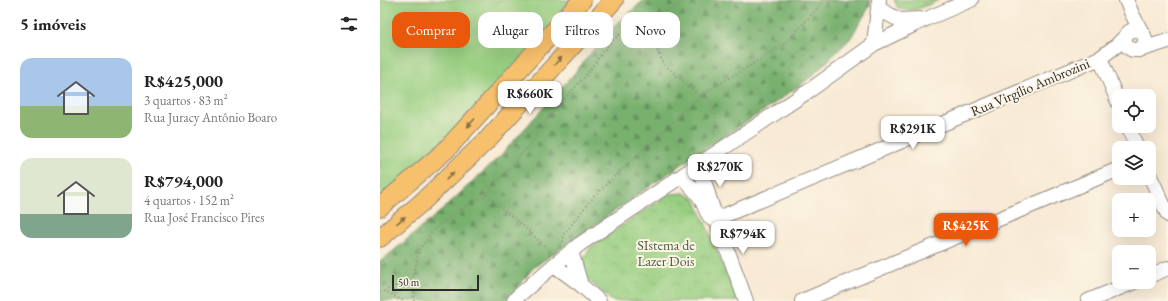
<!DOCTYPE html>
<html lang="pt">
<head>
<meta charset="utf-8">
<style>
  body { margin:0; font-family:"EB Garamond",serif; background:#f2f2f2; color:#222; height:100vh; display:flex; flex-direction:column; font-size:15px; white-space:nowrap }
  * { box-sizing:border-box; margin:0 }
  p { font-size:13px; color:#767676 }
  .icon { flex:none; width:22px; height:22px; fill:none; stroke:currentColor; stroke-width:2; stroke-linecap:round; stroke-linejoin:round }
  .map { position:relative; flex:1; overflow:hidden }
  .sheet { display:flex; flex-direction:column; background:#fff; width:380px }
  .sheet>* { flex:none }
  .top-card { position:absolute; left:12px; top:12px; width:380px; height:36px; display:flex; gap:8px }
  .tools { position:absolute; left:732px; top:89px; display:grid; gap:8px }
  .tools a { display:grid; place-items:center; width:44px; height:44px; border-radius:8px; background:#fff; box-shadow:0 4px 16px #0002; font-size:20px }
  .scale { position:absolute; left:12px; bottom:10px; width:87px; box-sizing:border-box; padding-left:4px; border:2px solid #2b2b2b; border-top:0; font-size:11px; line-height:14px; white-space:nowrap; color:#2b2b2b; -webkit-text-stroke:3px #fcf5e5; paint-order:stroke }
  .price { position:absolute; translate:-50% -34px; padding:0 9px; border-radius:8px; background:#fff; color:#222; font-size:13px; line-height:26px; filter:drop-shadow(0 1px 2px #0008) }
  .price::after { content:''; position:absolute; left:50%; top:24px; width:12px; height:9px; margin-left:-6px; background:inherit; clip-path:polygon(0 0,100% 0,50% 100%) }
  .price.selected { background:#ea580c; color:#fff }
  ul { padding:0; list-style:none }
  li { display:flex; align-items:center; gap:12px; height:100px; padding:0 20px }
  li span { display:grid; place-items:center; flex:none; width:112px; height:80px; border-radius:12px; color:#555 }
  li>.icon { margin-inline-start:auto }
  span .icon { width:48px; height:48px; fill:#fffc; stroke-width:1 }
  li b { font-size:17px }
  h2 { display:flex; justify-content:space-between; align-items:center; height:48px; padding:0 20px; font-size:17px }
  .chip { padding:0 14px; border-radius:12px; background:#fff; box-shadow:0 4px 16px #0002; font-size:14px; line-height:36px }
  .chip.selected { background:#ea580c; color:#fff }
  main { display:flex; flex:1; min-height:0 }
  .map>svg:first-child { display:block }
  .green { fill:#96cd7f; stroke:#607c55 }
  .forest { fill:url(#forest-firs); stroke:#526e4c }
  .park { fill:url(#park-crowns); stroke:#607c55 }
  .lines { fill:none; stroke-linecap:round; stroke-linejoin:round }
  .minor-casing { stroke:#928a80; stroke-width:16 }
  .major-casing { stroke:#928a80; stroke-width:20 }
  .path { stroke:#928a80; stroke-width:2; stroke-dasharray:1 3; stroke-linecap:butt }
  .minor { stroke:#fff; stroke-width:14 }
  .major { stroke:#f7c06c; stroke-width:18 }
  .oneway { fill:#876e48 }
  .labels { text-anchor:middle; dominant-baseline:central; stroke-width:4; stroke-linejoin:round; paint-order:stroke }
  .street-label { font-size:14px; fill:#2b2b2b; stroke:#fcf5e5 }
  .park-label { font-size:14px; fill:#4b5c44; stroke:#fcf5e5 }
</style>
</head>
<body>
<main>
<section class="sheet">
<h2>5 imóveis<svg class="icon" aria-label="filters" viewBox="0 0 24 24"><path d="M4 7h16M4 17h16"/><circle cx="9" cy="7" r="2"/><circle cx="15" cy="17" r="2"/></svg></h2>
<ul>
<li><span style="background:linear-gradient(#a9c7e8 60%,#8fb573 0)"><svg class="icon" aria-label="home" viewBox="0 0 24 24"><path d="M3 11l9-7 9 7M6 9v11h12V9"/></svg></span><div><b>R$425,000</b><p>3 quartos · 83 m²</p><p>Rua Juracy Antônio Boaro</p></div></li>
<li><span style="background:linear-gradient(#dfe7d0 70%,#7fa58c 0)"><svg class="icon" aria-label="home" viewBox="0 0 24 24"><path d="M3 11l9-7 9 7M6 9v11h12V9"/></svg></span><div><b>R$794,000</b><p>4 quartos · 152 m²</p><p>Rua José Francisco Pires</p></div></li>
</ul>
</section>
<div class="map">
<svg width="788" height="301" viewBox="0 0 788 301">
  <defs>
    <pattern id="forest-firs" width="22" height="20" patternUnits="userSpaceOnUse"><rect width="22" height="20" fill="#78b06e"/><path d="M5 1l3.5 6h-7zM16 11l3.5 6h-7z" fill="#638f5b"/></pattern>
    <pattern id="park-crowns" width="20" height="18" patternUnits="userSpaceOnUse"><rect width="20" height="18" fill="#96cd7f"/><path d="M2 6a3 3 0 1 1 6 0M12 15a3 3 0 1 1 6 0" fill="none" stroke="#81b06e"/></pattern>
  </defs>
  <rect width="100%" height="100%" fill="#fcf5e5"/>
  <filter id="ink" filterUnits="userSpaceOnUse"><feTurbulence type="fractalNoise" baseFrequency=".025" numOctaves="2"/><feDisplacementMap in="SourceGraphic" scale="8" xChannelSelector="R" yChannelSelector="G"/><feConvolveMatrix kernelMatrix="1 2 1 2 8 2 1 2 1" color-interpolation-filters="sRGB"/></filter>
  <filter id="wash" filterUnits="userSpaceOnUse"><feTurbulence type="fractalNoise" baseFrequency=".012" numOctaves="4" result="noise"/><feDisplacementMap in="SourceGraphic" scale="16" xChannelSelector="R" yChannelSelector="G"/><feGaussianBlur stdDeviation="0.9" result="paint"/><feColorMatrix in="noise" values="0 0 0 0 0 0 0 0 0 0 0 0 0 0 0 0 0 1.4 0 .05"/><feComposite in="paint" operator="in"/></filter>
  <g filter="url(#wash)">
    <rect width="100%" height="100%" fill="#f8ead4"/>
    <path class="green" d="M0,0H196L89,120L0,200Z"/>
    <path class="forest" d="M264,0H490V6L470,39L431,77L392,105L296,168L153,268L127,301H0V262L61,211L120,156L192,76L231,29Z"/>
    <path class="park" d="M514,0H559C545,6 532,14 518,8Z
      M304,193L315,199L358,301H232L204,276L203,259L211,247L289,194Z"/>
  </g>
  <g filter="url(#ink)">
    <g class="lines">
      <g class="minor-casing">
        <path id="minor" d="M746,0L752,14L761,31
          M499,9L519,20L540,19
          M745 40a10 10 0 1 1 20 0a10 10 0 1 1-20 0Z
          M494,44L546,19L591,0
          M759,50L788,41
          M720,58L739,104
          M748,126L757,148
          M319,165L336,219L366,301
          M769,174L788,215
          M302,176C308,184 316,191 321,199C325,206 326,214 332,219H336L720,58L736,46L744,38
          M191,251L201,285
          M174,265L201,285L219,301
          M769,276L788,268
          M134,301L137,297L174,265L200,244L430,90L494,44L499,0
          M422,301L739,169
          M708,301L754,282"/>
      </g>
      <g class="major-casing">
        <path id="major" d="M0,207L66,150L202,0
          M0,238L41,203L108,139L234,0"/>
      </g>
      <path class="path" d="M278,15L276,48L283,63L320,96L328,100L334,108L336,117L334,138
        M106,195L140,223L171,252
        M183,242L184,234L215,195L320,96L405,44L442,3L443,0
        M4,291L33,279
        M0,292L4,291L24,301
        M34,301L33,279L39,250L53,230L79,210L106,195L153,141L171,114L207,74L228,45L247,28L278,15L309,0"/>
      <use href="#minor" class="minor"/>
      <use href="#major" class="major"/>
    </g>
    <defs><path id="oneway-solid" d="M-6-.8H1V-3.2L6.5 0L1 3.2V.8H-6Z"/></defs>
    <g class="oneway">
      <use href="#oneway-solid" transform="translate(178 61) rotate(-48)"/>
      <use href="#oneway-solid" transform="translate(91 123) rotate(132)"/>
      <use href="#oneway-solid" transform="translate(70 176) rotate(-44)"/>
      <use href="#oneway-solid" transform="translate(21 220) rotate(-40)"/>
    </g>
  </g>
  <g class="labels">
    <g class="street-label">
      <text transform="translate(650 87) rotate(-23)">Rua Virgílio Ambrozini</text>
    </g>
    <g class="park-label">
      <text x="286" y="245">SIstema de<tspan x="286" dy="16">Lazer Dois</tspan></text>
    </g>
  </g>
</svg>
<div class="tools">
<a><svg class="icon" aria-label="locate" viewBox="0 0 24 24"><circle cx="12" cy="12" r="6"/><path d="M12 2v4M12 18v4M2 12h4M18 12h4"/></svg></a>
<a><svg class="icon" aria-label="layers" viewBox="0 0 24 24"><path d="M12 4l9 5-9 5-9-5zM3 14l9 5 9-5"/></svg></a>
<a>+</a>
<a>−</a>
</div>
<div class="scale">50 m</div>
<b class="price" style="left:150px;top:115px">R$660K</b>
<b class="price" style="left:533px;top:150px">R$291K</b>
<b class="price" style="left:340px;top:188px">R$270K</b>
<b class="price selected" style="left:586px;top:247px">R$425K</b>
<b class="price" style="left:363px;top:255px">R$794K</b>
<div class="top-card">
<a class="chip selected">Comprar</a>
<a class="chip">Alugar</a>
<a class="chip">Filtros</a>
<a class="chip">Novo</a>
</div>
</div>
</main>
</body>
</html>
